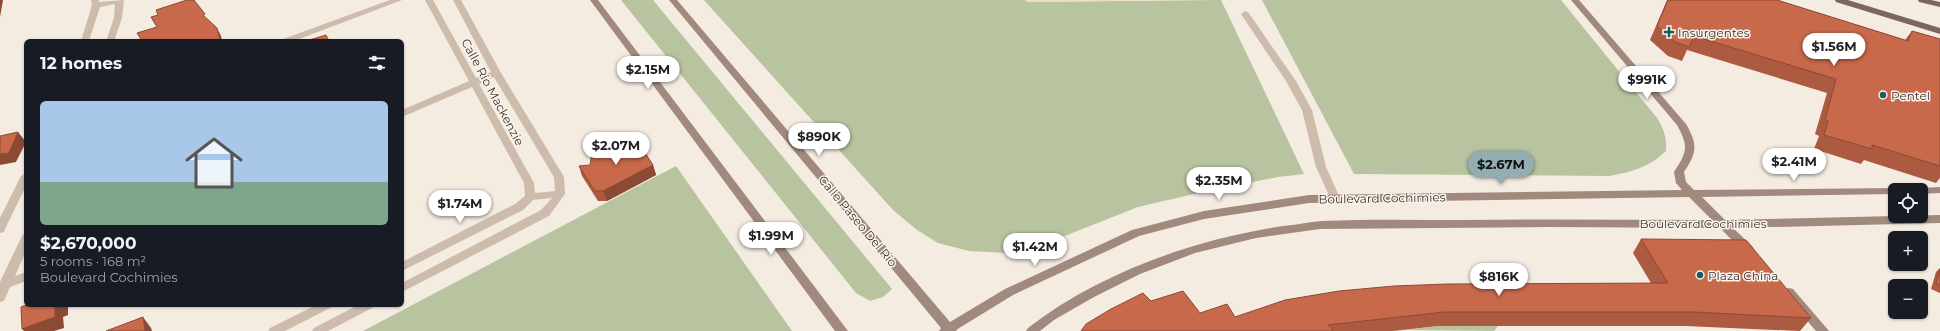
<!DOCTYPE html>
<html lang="en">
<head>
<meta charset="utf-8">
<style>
  body { margin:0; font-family:Montserrat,sans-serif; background:#242831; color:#f1f3f6; height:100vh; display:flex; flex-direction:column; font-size:15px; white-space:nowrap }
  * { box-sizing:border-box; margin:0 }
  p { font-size:13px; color:#9ea1a6 }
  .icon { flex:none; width:22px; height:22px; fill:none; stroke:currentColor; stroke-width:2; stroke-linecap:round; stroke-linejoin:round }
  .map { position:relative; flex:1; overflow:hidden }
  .details { position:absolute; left:24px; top:39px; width:380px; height:268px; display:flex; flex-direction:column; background:#171b24; border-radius:6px; box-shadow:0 1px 3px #0004 }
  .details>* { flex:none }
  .fabs { position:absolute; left:1888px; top:183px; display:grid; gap:8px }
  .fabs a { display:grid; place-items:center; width:40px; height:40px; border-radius:6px; background:#171b24; box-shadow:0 1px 3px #0004; font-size:20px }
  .price { position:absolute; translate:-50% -34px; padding:0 9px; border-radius:14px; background:#fff; color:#222; font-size:13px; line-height:26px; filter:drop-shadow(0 1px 2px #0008) }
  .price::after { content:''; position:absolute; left:50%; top:24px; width:12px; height:9px; margin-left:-6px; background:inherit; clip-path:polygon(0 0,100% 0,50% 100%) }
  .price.selected { background:#92aeb2; color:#111 }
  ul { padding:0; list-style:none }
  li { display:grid; align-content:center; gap:8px; height:212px; padding:0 16px }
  li span { display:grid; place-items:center; height:124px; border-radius:6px; color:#555 }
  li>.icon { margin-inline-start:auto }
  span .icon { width:72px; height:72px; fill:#fffc; stroke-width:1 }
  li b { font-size:17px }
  h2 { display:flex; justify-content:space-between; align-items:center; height:48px; padding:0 16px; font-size:17px }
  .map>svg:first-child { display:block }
  .green { fill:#b8c4a0 }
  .plaza { fill:#ecdcc8 }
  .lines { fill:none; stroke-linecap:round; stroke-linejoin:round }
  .street { fill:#cdbbac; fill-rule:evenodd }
  .secondary { fill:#a18a7d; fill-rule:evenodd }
  .primary { fill:#7d675c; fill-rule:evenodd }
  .wall { fill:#ac5a40 }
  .shaded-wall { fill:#8c4a34 }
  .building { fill:#c8694b; stroke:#8c4a34 }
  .poi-dot { fill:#1f5a5e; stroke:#fbf5ee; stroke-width:1.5 }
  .labels { text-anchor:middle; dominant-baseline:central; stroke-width:3; stroke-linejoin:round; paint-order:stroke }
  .poi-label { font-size:12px; fill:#3b302b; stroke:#fbf5ee; text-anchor:start }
  .street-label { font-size:12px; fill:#3b302b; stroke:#fbf5ee }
</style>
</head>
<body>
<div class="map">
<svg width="1940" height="331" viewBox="0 0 1940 331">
  <rect width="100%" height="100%" fill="#f4ebe1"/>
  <path class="green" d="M621,0H653L892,289L883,297L870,301L856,293Z
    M704,0H1025L1028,2L1221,0L1304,174L1278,177L1215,189L1138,207L1047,243L1008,253L969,251L938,243L917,230L893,210Z
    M1262,0H1561L1657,118C1664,129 1667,138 1666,151C1648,168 1633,171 1610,176L1354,174Z
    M676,166L792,331H363Z
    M1438,326H1498L1494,331L1405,330Z"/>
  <path class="plaza" d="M1025,0H1193L1028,2Z"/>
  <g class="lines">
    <path class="street" d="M91,0H99V2L124,0L122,18L114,41H106L114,18L115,4L100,7L89,41H81L92,5Z
      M390,0H402L294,41H282L283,39Z
      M425,0H433L476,78L491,72L453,0H461L501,73L564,177L565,194L549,216L402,292V283L541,210L552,198L533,200L523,210L402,271V262L515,204L525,196L524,183L472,87L402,117V110L469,81ZM494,77L554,177L555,191L535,193L534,183L479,84Z
      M1245,11L1248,12L1296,81L1312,110L1326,167L1340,198L1339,200H1331L1316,167L1302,110L1286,81L1241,14Z
      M26,173V186L5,229L4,232L0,233V218L21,176Z
      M26,234V251L15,276L26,272V281L10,287L4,301L0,302V282L21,238L22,235Z
      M316,305H332L330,308L285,331H268L270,328Z
      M358,305H374L372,308L328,331H312L314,328Z"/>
    <path class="secondary" d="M590,0H598L848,331H835Z
      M669,0H677L950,322L1005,289L1132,230L1204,211L1309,195L1682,190L1676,183L1674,172C1687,152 1689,147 1677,125L1571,0H1579L1686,124C1698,145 1697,152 1684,172L1686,182L1694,190L1895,188L1900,190H1895V194L1702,197L1725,220L1940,215V223L1733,228L1753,247L1754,250L1753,253H1745L1720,228L1549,227L1320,229L1256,238L1195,253L1140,274L1094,297L1054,320L1040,331H1026L1028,328C1099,273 1195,239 1283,226C1296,225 1309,222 1322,221C1369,219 1416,220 1464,220C1547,219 1629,220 1712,220L1689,197L1309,203L1204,219L1139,236L1013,295L956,330L957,331H939L941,328Z
      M1940,187V193L1921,194V190H1916L1921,188Z
      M1789,288L1793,289L1829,331H1816L1785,295L1783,292L1785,289Z"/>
    <path class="primary" d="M1835,0H1848L1940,28V34L1836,2Z
      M1918,0H1931L1940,2V7L1919,2Z"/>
  </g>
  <path class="wall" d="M1667,0H1777L1905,40L1912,31L1940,39V178L1936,183L1864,160L1861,164L1814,149L1819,136L1815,134L1827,93L1687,50L1682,61L1668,56L1650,40Z
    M653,165L656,175L607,201H598L582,176L579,166Z
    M1641,239L1811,318L1800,331L1685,326H1438L1393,331H1081L1151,301L1200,313L1235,317L1651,283L1633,253Z
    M1940,268V293L1931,289L1936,272Z"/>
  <path class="shaded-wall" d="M0,0H3L0,17Z
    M217,28L221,36L222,41H220Z
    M18,132L26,142L16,162L0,165V154Z
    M653,165L656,175L607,201L603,191Z
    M58,305H68V315L63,317L64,328L54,331H24L22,329L55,306Z
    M143,317L151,328L152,331H145Z"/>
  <path class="building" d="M187,0H194L205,14L203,15L217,28L220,41H142L137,33L157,27L151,17L158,15L156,10Z
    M1668,0H1777L1908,41L1912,31L1940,39V166L1872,145V149L1824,135L1828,121L1825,120L1836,79L1694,36L1689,47L1675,42L1657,26Z
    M326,35L329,41H306Z
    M18,132L9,153L0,154V136Z
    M638,142L653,165L603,191H595L579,166L590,165L592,153L611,151V147Z
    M1641,239L1746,240L1811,318L1694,312H1444L1328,325L1334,331H1081L1086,324L1111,309L1143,293L1151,301L1183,291L1200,313L1227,304L1235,317L1285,300L1339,291L1394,286L1447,284L1668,283Z
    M1940,269V285L1936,283Z
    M26,305H58L55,306V317L22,329L21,307Z
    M143,317L145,331H106Z"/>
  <g class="poi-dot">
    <path d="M1667 26h4v4h4v4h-4v4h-4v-4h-4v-4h4z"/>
    <circle cx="1883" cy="95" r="4"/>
    <circle cx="1700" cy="275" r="4"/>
  </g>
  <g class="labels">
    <g class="poi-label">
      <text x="1678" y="32">Insurgentes</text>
      <text x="1891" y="95">Pentel</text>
      <text x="1708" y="275">Plaza China</text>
    </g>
    <g class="street-label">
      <text transform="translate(493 92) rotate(62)">Calle Río Mackenzie</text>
      <text transform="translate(1382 198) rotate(-1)">Boulevard Cochimies</text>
      <text transform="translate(858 221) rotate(50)">Calle Paseo Del Río</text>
      <text x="1703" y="223">Boulevard Cochimies</text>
    </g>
  </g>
</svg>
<div class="fabs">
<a><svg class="icon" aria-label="locate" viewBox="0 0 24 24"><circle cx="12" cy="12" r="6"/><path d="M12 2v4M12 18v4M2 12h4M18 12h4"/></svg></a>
<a>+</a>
<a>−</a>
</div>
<b class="price" style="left:1834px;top:67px">$1.56M</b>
<b class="price" style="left:648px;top:90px">$2.15M</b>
<b class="price" style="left:1647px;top:100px">$991K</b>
<b class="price" style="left:819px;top:157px">$890K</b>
<b class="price" style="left:616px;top:166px">$2.07M</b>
<b class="price" style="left:1794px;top:182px">$2.41M</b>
<b class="price selected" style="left:1501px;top:185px">$2.67M</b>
<b class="price" style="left:1219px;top:201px">$2.35M</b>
<b class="price" style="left:460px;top:224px">$1.74M</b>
<b class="price" style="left:771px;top:256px">$1.99M</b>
<b class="price" style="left:1035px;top:267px">$1.42M</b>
<b class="price" style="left:1499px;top:297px">$816K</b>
<section class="details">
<h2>12 homes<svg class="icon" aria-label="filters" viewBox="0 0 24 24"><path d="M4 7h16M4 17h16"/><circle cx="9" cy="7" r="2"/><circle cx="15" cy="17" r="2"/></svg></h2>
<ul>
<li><span style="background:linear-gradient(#a9c7e8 65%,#7fa58c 0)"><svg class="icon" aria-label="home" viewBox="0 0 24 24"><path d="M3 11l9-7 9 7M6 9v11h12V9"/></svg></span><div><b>$2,670,000</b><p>5 rooms · 168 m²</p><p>Boulevard Cochimies</p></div></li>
</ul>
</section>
</div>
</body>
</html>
